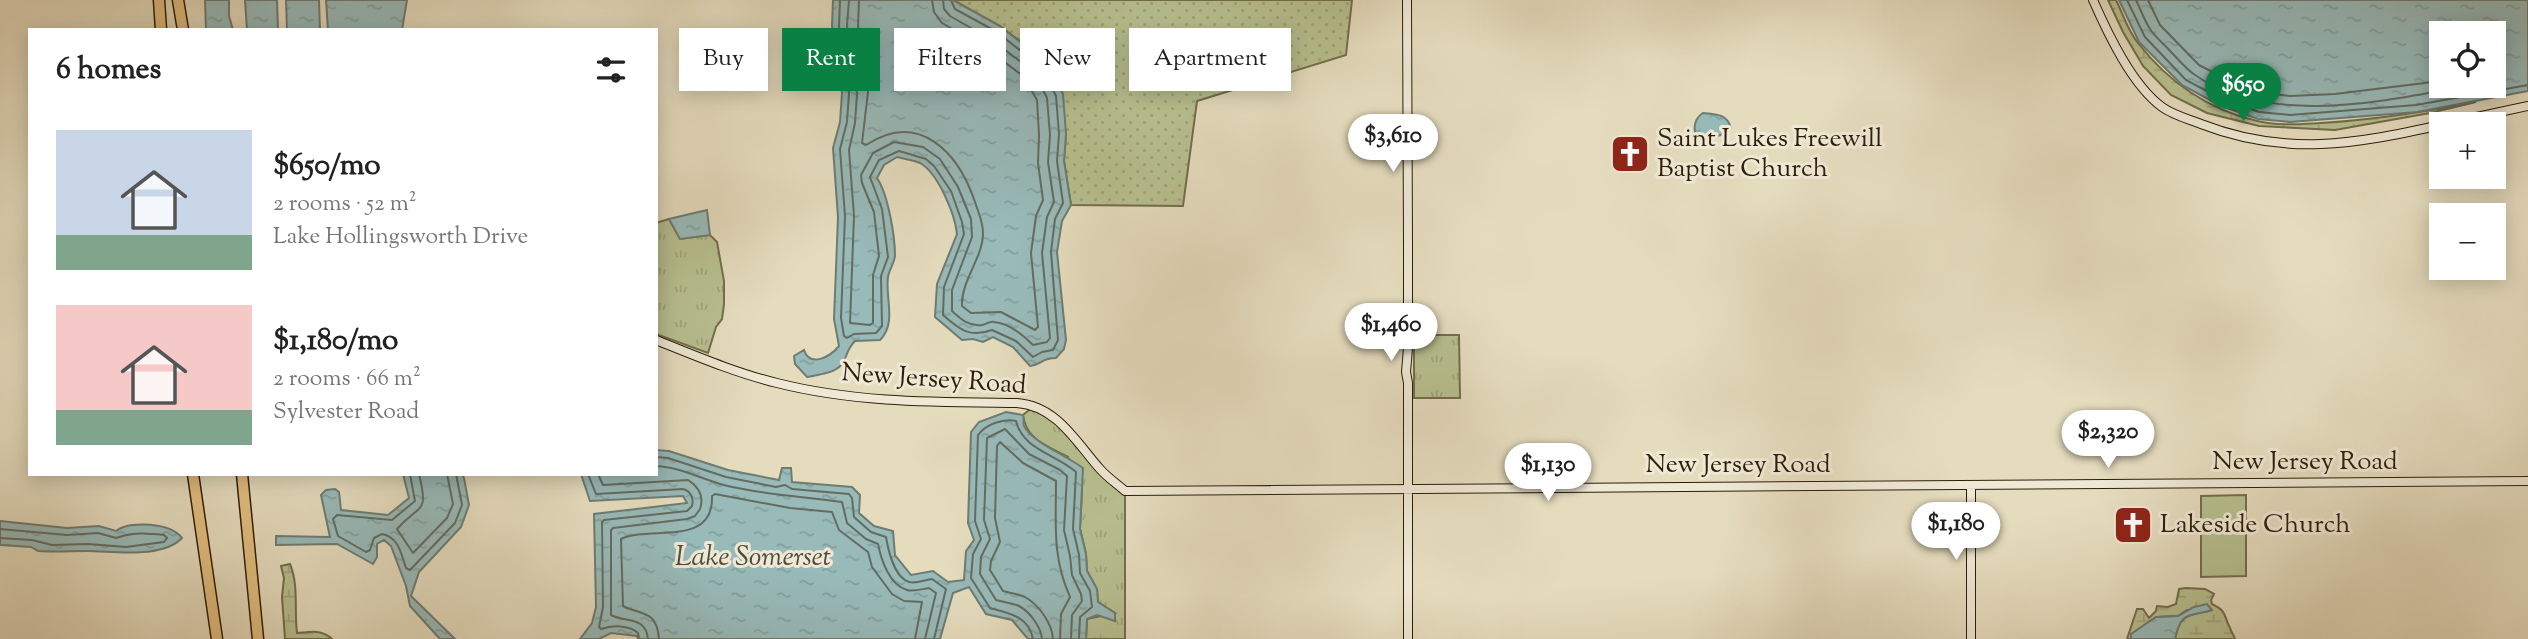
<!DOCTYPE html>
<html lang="en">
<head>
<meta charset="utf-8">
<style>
  body { margin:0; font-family:"Sorts Mill Goudy",serif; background:#f6f6f6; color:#222; height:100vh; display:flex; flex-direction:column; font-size:26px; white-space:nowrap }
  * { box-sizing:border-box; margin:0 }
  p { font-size:23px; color:#767676 }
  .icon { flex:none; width:38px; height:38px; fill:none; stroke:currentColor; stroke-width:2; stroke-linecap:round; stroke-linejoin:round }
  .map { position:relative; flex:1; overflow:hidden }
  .details { position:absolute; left:28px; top:28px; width:630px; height:448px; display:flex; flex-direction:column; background:#fff; border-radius:0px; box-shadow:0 4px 18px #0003 }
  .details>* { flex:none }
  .top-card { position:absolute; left:679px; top:28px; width:665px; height:63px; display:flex; gap:14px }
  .fabs { position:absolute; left:2429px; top:21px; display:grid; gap:14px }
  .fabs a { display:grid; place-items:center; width:77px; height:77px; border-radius:0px; background:#fff; box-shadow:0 4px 18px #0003; font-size:35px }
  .price { position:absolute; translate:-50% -60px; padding:0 16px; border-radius:24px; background:#fff; color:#222; font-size:23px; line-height:46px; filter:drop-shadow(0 2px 4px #0008) }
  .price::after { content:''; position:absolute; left:50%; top:42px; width:21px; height:16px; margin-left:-10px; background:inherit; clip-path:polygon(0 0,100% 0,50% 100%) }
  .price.current { background:#0b8043; color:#fff }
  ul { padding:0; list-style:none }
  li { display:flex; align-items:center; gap:21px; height:175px; padding:0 28px }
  li span { display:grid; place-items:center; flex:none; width:196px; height:140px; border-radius:0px; color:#555 }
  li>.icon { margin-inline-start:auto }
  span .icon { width:84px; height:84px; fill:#fffc; stroke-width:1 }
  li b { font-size:30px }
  h2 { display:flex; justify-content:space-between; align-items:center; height:84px; padding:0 28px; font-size:30px }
  .chip { padding:0 24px; border-radius:0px; background:#fff; box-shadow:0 4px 18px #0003; font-size:24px; line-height:63px }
  .chip.current { background:#0b8043; color:#fff }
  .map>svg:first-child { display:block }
  .grass { fill:url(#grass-dots); stroke:#726e4b; stroke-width:2 }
  .wetland { fill:url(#wetland-marsh); stroke:#726e4b; stroke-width:2 }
  .park { fill:url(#park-tufts); stroke:#726e4b; stroke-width:2 }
  .garden { fill:#b7bf8f; stroke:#726e4b; stroke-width:2 }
  .water { fill:url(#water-ripples); stroke:#6e7c72; stroke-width:2; fill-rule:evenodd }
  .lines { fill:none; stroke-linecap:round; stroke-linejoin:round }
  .shore { stroke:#636c60; stroke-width:2 }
  .secondary-casing { stroke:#2e1e07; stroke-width:10 }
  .highway-casing { stroke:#2e1e07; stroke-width:13 }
  .secondary { stroke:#eee8d5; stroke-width:8 }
  .highway { stroke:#e2be7f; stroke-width:10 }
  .labels { text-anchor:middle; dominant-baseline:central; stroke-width:6; stroke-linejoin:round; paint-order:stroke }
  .poi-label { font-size:26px; fill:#2e1e07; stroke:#eee8d5; text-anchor:start }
  .street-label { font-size:26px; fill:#2e1e07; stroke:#eee8d5 }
  .water-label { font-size:28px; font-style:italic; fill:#4e4d3c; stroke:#eee8d5 }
</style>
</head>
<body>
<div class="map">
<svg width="2528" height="639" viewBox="0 0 2528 639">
  <defs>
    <pattern id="grass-dots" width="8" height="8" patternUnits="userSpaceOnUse" patternTransform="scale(1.75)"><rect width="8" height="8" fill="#b7bf8f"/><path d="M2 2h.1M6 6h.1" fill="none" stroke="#9ea47a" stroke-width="1.8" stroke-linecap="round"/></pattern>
    <pattern id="wetland-marsh" width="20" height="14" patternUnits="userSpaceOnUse" patternTransform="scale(1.75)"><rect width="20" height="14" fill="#b7bf8f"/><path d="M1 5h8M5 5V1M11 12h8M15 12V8" fill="none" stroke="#9ea47a"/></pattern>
    <pattern id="park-tufts" width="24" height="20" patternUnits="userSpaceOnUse" patternTransform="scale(1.75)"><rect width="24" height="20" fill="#b7bf8f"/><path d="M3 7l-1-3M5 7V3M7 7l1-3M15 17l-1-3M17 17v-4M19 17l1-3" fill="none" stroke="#9ea47a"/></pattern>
    <pattern id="water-ripples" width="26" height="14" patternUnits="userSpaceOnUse" patternTransform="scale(1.75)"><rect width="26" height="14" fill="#98bab9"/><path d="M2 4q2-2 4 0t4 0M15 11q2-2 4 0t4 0" fill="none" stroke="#839f9e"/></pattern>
  </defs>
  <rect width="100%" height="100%" fill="#e5dcbe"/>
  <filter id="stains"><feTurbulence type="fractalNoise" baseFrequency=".00286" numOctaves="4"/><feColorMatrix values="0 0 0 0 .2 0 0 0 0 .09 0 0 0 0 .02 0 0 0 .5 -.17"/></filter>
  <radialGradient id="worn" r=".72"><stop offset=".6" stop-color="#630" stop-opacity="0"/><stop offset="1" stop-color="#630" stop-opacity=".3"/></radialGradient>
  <path class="grass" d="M953,0H1352L1346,55L1197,101L1183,206L1071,205L1064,161L1066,134L1039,56L1000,26Z"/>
  <path class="wetland" d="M2108,0H2116C2123,14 2128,31 2138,43C2168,82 2209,110 2257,121C2278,126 2300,124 2321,123C2374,120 2424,112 2476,102L2430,113L2335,130L2259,126L2207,113L2171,95L2143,66L2123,32Z
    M290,564C299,586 294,610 297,633C311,632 322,629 332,639H285L282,597L284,578L281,566Z
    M2186,588L2205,589L2214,594L2211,600L2212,604C2228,612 2223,615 2230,628C2231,632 2234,635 2235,639H2175C2180,612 2190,616 2212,610H2187L2178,616L2156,617L2132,634L2131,639H2127L2137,609H2143L2149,618L2156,611L2157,606L2168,607L2176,604L2179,589Z"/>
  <path class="park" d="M669,219L680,239L710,235L717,242L724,281V304L722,319L716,327L708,353L656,334V223Z
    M1414,335H1459L1460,398H1414Z
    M1034,406L1040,408L1125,491V639H1086L1087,619L1115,613L1098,602L1097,589L1087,571L1086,554L1080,529L1082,492L1068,457C1048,446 1026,440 1023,415Z"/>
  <path class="garden" d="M2246,495V576L2201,577V496Z"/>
  <path class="water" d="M205,0H229V16L233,30H206Z
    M245,0H277L278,30H247Z
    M286,0H319L320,30H287Z
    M326,0H407L402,30H328Z
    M833,0H953L1000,26L1047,63L1063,94L1066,134L1064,161L1071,205L1062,221L1057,252L1066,340L1064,349L1056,358C1041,358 1041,365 1030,366L1013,347L993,337L983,342L973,339L962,340L935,317L937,284L957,234C955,214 938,173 920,163C913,160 904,159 897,157L884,165L877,178C888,194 895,236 895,256C894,264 889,270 888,277C885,298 897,323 880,340L855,341C848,348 848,352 844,361C837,374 820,374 807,377L795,364L794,356L804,350C810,368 830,357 839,346L834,319L838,217L833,148L840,122L842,93L832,26Z
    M2119,0H2528V91L2417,112L2290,122L2258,119L2219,105L2182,85L2139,42ZM2441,33H2494V86H2441Z
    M1703,113C1716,114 1727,114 1731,128C1722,138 1709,138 1696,135C1693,127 1695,118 1703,113Z
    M707,210L710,235L680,239L669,219Z
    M1006,412L1023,415C1024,419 1023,422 1024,426C1030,441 1069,457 1083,468L1080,529L1086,554L1087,571L1097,589L1098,602L1115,613V621L1097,615L1087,619L1086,639H1028L1012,620L986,614L969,587L953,593L940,639H638L637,636L611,633L599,639H580L592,623L596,607L594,514L687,503L683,496L590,501L581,474H656V450L669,451L728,470L779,480L782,468H791L792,482L852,487L860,495L859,513L874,526L893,531L895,555L911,575L933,571L948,582L964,580L966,551L974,540L968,523L971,432L979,422Z
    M403,474H462L464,478L469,505L461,527L419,572L411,596L455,639H440L410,606L406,586L391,546L384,540L377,544V557L373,564L337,544L276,545V536L330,537L321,495L326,490L335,489L339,492L341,510L388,515L409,498Z
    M0,521L67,528L99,526L116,531C130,520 171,523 182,538C162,559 114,551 87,551C71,551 55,552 38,551L31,547L0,545Z
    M2207,604L2212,610C2190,617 2181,610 2175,639H2131V634L2156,617L2178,616L2194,607Z"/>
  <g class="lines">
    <path class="shore" d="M840,0L839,26L849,93L847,122L840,149L845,216L841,318L844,336L847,338L854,334L876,333L882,326L881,276L888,257L882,209L870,177L879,160L899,151L926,159L934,166L951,191L962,222L964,234L944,287L943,315C960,330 970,338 992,330L1016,341L1033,357L1042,352L1053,350L1058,340L1051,252L1055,219L1063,203L1057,161L1059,134L1056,96L1041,67L997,32L955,9L951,0
      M849,0L847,26L857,94L855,123L849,150L854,216L850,323L870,325L873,323V275L879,256L874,212L862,183L861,175L873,153L894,142L923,147L940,159L958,187L971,219L972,237L952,290V311C961,319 969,327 982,325C986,324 990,321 994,322C1009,323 1023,335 1033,345L1047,342L1050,338L1042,253L1047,217L1054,202L1048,162L1050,135L1047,98L1034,72L992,40L950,16L944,9L943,0
      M859,0L858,26L868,92L862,143L866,145C919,110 958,152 975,202C978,212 983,221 983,233C983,258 961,280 962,306L971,313L1001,312L1035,330L1038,327L1031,253L1036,216L1043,200L1038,163L1039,135L1037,100L1023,76L986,48L942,23L934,12L932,0
      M2127,0L2145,37L2186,80L2222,99L2259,112L2290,115L2416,105L2528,85
      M2136,0C2141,10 2144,20 2150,29C2156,38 2165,45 2172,53C2179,60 2186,69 2195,75C2270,127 2384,101 2467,86
      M2148,0L2160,25L2199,65L2230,81L2263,93L2290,96L2335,94L2441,81
      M656,457L668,458L726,477L776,487L785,485L792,489L849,494L852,498L854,517L871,532L886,537C888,549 894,577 909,582C915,584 925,580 932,579L946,589L934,639
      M656,466C680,467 701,479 724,485C763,495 802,496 842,502L847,523L866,539L878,544C881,559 889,585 907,590C914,592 922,589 929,588L936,593L925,639
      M410,474L415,501L392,520L337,515L333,519L338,536L366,552L370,550L374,538L382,534C399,537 401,554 406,568L410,570L455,523L462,505L456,474
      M419,474C429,515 420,503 397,529L413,553L447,518L453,504L447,474
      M588,474L596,494L683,489C691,491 694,499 692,506L687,511L604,520L602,522L603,607L599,627L601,629C612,625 629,625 638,633L639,639
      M598,474L603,485L688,480C699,487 704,497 700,509L695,516L687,519L613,528L611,530V615C626,623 646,616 648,639
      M0,529L67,535L98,533L116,538C133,532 146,533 164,535L167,538L164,542L126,547L88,544L52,545L32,540L0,538
      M659,639C657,610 641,615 623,606L621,539C650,525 714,548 712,496L715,494L790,508L832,512L839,530L868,552L872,567L892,594L904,601L922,602L915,639
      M1033,639C1029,616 1008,613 990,608L971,578L973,554L981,539L975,521L978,435C986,424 1004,418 1016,421C1023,450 1056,454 1076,472L1073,529L1079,555L1080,573L1090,591L1092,607L1080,617L1079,639
      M1042,639C1041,627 1030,612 1019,606C1012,603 1003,602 996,600L980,574L981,557L990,539L984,520L987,438L1005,429L1029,454L1060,470L1067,476L1064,530L1070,556L1072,575L1081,594L1082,601L1072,615L1071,639
      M1053,639C1052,623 1039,605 1025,597C1018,594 1010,593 1003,591L990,570L991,561L1000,542L995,518L997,446L1000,442L1023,463L1056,481C1056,524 1052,557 1070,597L1061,614L1060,639"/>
    <g class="secondary-casing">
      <path id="secondary" d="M1407,0L1408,243V348L1406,372L1408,383V639
        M2093,0C2108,34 2132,85 2162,107C2173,115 2188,119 2201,124C2286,157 2355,144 2441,125
        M2444,124L2528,106
        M656,340C696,356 736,373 777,383C856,403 936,402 1017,403C1057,406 1076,442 1100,469C1107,477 1117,484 1125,491L2528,481
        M1971,639V485"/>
    </g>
    <g class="highway-casing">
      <path id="highway" d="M159,0L161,30
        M178,0L183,30
        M193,474L217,639
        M242,474L258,639"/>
    </g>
    <use href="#secondary" class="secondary"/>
    <use href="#highway" class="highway"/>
  </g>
  <defs>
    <g id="church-square" transform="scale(2.0125)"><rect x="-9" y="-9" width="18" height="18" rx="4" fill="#8f2418" stroke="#eee8d5"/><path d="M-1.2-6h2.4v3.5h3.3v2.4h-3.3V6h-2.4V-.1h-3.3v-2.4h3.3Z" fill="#fff"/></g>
  </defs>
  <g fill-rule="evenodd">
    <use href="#church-square" x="1630" y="154"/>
    <use href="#church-square" x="2133" y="525"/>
  </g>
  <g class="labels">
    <g class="poi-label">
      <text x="1657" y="139">Saint Lukes Freewill<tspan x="1657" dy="30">Baptist Church</tspan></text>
      <text x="2160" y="525">Lakeside Church</text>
    </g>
    <g class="street-label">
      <text transform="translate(934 380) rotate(4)">New Jersey Road</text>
      <text x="2305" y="462">New Jersey Road</text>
      <text x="1738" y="465">New Jersey Road</text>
    </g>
    <g class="water-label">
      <text x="753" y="558">Lake Somerset</text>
    </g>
  </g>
  <rect width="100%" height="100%" filter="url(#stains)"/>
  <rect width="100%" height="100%" fill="url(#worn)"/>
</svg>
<div class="fabs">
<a><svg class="icon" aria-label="locate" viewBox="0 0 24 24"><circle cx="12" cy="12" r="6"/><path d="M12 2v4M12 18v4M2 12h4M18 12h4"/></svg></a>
<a>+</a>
<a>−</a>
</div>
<b class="price current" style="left:2243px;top:123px">$650</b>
<b class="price" style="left:1393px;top:174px">$3,610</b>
<b class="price" style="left:1391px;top:363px">$1,460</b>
<b class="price" style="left:2108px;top:470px">$2,320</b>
<b class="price" style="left:1548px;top:503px">$1,130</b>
<b class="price" style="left:1956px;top:562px">$1,180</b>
<div class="top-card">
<a class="chip">Buy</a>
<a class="chip current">Rent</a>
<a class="chip">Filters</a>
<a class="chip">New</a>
<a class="chip">Apartment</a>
</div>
<section class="details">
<h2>6 homes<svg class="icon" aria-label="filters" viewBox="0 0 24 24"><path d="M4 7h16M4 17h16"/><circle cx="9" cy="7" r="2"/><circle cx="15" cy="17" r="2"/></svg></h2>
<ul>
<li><span style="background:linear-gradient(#c9d6e8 75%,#7fa58c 0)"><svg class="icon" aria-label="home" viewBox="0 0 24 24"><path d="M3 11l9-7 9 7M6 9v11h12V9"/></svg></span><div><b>$650/mo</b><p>2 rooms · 52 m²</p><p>Lake Hollingsworth Drive</p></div></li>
<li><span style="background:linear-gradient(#f6c9c9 75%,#7fa58c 0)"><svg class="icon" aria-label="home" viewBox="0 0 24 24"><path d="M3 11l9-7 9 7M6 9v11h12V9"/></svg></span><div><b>$1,180/mo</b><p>2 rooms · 66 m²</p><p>Sylvester Road</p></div></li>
</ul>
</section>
</div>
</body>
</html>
